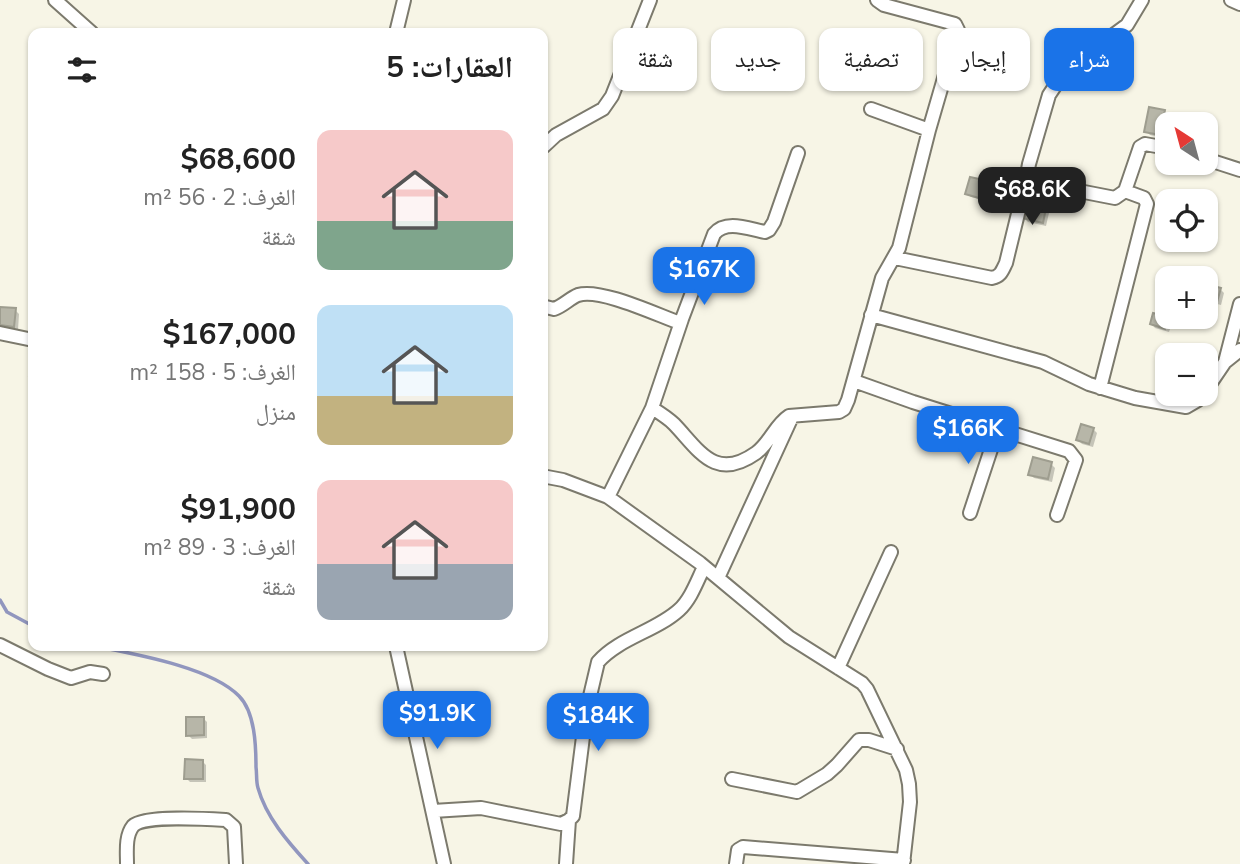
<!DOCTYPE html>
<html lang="ar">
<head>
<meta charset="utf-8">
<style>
  body { margin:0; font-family:"Nunito Sans","Noto Naskh Arabic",sans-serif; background:#f6f6f6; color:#222; direction:rtl; height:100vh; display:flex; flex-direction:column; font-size:26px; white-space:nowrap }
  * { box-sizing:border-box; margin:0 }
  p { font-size:23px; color:#767676 }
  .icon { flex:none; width:38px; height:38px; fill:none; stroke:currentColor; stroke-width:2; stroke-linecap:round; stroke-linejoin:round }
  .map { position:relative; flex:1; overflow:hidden; direction:ltr }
  .details { position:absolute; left:28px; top:28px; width:520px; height:623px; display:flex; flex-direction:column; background:#fff; border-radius:14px; box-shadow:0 2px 5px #0004; direction:rtl }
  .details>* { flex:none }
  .banner { position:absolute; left:569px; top:28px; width:565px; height:63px; direction:rtl; display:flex; gap:14px }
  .needle { width:46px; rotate:324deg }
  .buttons { position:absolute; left:1155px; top:112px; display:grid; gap:14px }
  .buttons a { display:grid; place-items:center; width:63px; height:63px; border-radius:14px; background:#fff; box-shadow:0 2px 5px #0004; font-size:35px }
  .price { position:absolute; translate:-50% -60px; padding:0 16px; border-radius:14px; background:#1a73e8; color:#fff; font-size:23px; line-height:46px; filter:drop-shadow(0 2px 4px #0008) }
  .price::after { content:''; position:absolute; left:50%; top:42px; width:21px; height:16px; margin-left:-10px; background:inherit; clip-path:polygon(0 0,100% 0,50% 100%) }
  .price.selected { background:#222; color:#fff }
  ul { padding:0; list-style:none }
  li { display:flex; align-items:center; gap:21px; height:175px; padding:0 35px }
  li span { display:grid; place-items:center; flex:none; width:196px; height:140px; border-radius:14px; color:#555 }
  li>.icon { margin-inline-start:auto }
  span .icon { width:84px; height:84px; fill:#fffc; stroke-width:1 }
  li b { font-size:30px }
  h2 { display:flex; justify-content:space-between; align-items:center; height:84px; padding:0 35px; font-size:30px }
  .chip { padding:0 24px; border-radius:14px; background:#fff; box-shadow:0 2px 5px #0004; font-size:24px; line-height:63px }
  .chip.selected { background:#1a73e8; color:#fff }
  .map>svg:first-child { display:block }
  .shadow { fill:#0003 }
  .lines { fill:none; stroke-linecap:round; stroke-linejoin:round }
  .stream { stroke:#9196be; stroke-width:3.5 }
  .building { fill:#b7b6a8; stroke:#9e9d8f; stroke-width:2 }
  .minor-casing { stroke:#7c7a6d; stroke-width:16 }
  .minor { stroke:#fff; stroke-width:12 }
</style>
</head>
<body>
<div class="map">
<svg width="1240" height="864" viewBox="0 0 1240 864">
  <rect width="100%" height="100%" fill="#f7f5e6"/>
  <path class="shadow" d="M1165,112L1168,116L1164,138L1150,135L1146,131Z
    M983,182L987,186L983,200L971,197L967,194Z
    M1004,189L1008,193L1005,205L992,202L988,198Z
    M1045,210L1049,213L1046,226L1028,222L1024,218Z
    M1206,286L1220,289L1224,293L1221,305L1206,301Z
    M0,308L15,310L19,314L18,330L0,328Z
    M1168,319L1172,323L1169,332L1155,328L1152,324Z
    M1093,429L1097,433L1093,447L1082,444L1078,440Z
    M1051,464L1055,468L1052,482L1034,478L1030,474Z
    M203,718L207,722V738L192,739L188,735Z
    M202,761L206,765V782H190L186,778Z"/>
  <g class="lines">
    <path class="stream" d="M0,600L7,612L33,626
      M94,646C134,654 211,667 239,696C255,712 256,746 256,767C257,774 256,782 258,788C266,817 288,842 308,864"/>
  </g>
  <path class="building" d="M1149,107L1165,110L1160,135L1144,132Z
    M970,177L984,180L979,198L965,194Z
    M990,183L1005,187L1001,203L986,199Z
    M1025,204L1046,208L1043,223L1022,218Z
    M1206,284L1221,288L1217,302L1206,299Z
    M1165,294L1167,295V308L1161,306Z
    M0,307L16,308L14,327L0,325Z
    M1153,313L1169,317L1165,329L1150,324Z
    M29,377H33V393H30Z
    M1081,424L1094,428L1089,444L1076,440Z
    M1033,457L1052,462L1048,479L1028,475Z
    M186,717H204V735L186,736Z
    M185,759L203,760V779H184Z"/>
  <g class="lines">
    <g class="minor-casing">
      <path id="minor" d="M55,0L92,33
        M1231,0L1240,4
        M396,33L404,0
        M871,109L929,130
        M542,148L556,135L603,109L612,96L650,0
        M1206,159L1240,170
        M1025,186L1029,164L1049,95L1055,86L1073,70L1108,39L1127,25L1142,0
        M895,258L992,278C1001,276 1002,271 1006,263L1023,193C1025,186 1027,184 1033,182L1115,198L1125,191L1140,147L1145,144L1167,148
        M542,306L554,309C563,306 570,298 578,295C601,288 657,315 680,323
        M871,315L1043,362L1089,384L1135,398L1186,407L1198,400L1203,394
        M0,333L33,340
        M1225,362L1240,304
        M854,381L913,402L1069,451L1076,460L1057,515
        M1100,388L1147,204L1144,198L1125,191
        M1206,390L1225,362L1240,350
        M652,408C660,413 668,418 674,424C699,450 715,482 756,453C770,443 775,425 789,416L839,412L844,409L848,400L882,278L899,248L929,130L958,30L955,24L884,5L877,0
        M542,476L563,480L608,497L700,563L789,637L862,683L867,689L906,770L909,784L910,802L903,864
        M608,497L652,408L682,319L714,234C726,219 749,229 765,232L769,230L774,222L798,153
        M970,513L998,428
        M718,578L791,419
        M0,645L48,669L71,678L90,672L103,674
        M396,646L444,864
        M838,668L891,552
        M732,779L797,792L827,774L837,765L859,740H869L897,749
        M433,811L481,808L561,824L569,820L573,816L586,713L598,662C619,638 656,631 679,610C691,599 697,581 704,567
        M127,864C127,852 125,836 133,826C143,815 209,819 226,820L234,827L236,864
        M566,864L569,820
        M736,864L738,850L743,847L904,860"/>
    </g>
    <use href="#minor" class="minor"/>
  </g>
</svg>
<div class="buttons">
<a><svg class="needle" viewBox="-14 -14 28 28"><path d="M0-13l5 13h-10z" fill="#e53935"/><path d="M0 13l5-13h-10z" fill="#767676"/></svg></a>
<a><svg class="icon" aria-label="locate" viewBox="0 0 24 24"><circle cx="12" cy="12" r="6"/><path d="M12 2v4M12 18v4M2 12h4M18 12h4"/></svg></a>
<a>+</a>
<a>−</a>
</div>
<b class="price selected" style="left:1032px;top:227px">$68.6K</b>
<b class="price" style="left:704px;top:307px">$167K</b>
<b class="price" style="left:968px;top:466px">$166K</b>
<b class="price" style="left:437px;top:751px">$91.9K</b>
<b class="price" style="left:598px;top:753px">$184K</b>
<div class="banner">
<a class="chip selected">شراء</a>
<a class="chip">إيجار</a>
<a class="chip">تصفية</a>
<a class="chip">جديد</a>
<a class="chip">شقة</a>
</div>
<section class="details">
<h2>العقارات: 5<svg class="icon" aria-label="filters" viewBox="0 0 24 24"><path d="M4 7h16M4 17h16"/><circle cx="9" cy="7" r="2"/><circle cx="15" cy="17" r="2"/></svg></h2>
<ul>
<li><span style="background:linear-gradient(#f6c9c9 65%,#7fa58c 0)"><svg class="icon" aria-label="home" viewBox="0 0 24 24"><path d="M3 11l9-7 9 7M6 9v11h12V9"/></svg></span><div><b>$68,600</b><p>الغرف: 2 · 56 m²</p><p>شقة</p></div></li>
<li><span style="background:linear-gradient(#bfe0f5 65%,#c2b280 0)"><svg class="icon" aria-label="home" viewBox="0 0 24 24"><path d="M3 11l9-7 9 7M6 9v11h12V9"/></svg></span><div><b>$167,000</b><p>الغرف: 5 · 158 m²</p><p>منزل</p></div></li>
<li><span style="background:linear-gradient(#f6c9c9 60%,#9aa5b1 0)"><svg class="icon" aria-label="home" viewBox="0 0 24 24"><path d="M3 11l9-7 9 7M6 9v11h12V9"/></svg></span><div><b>$91,900</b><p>الغرف: 3 · 89 m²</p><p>شقة</p></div></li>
</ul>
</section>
</div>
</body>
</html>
